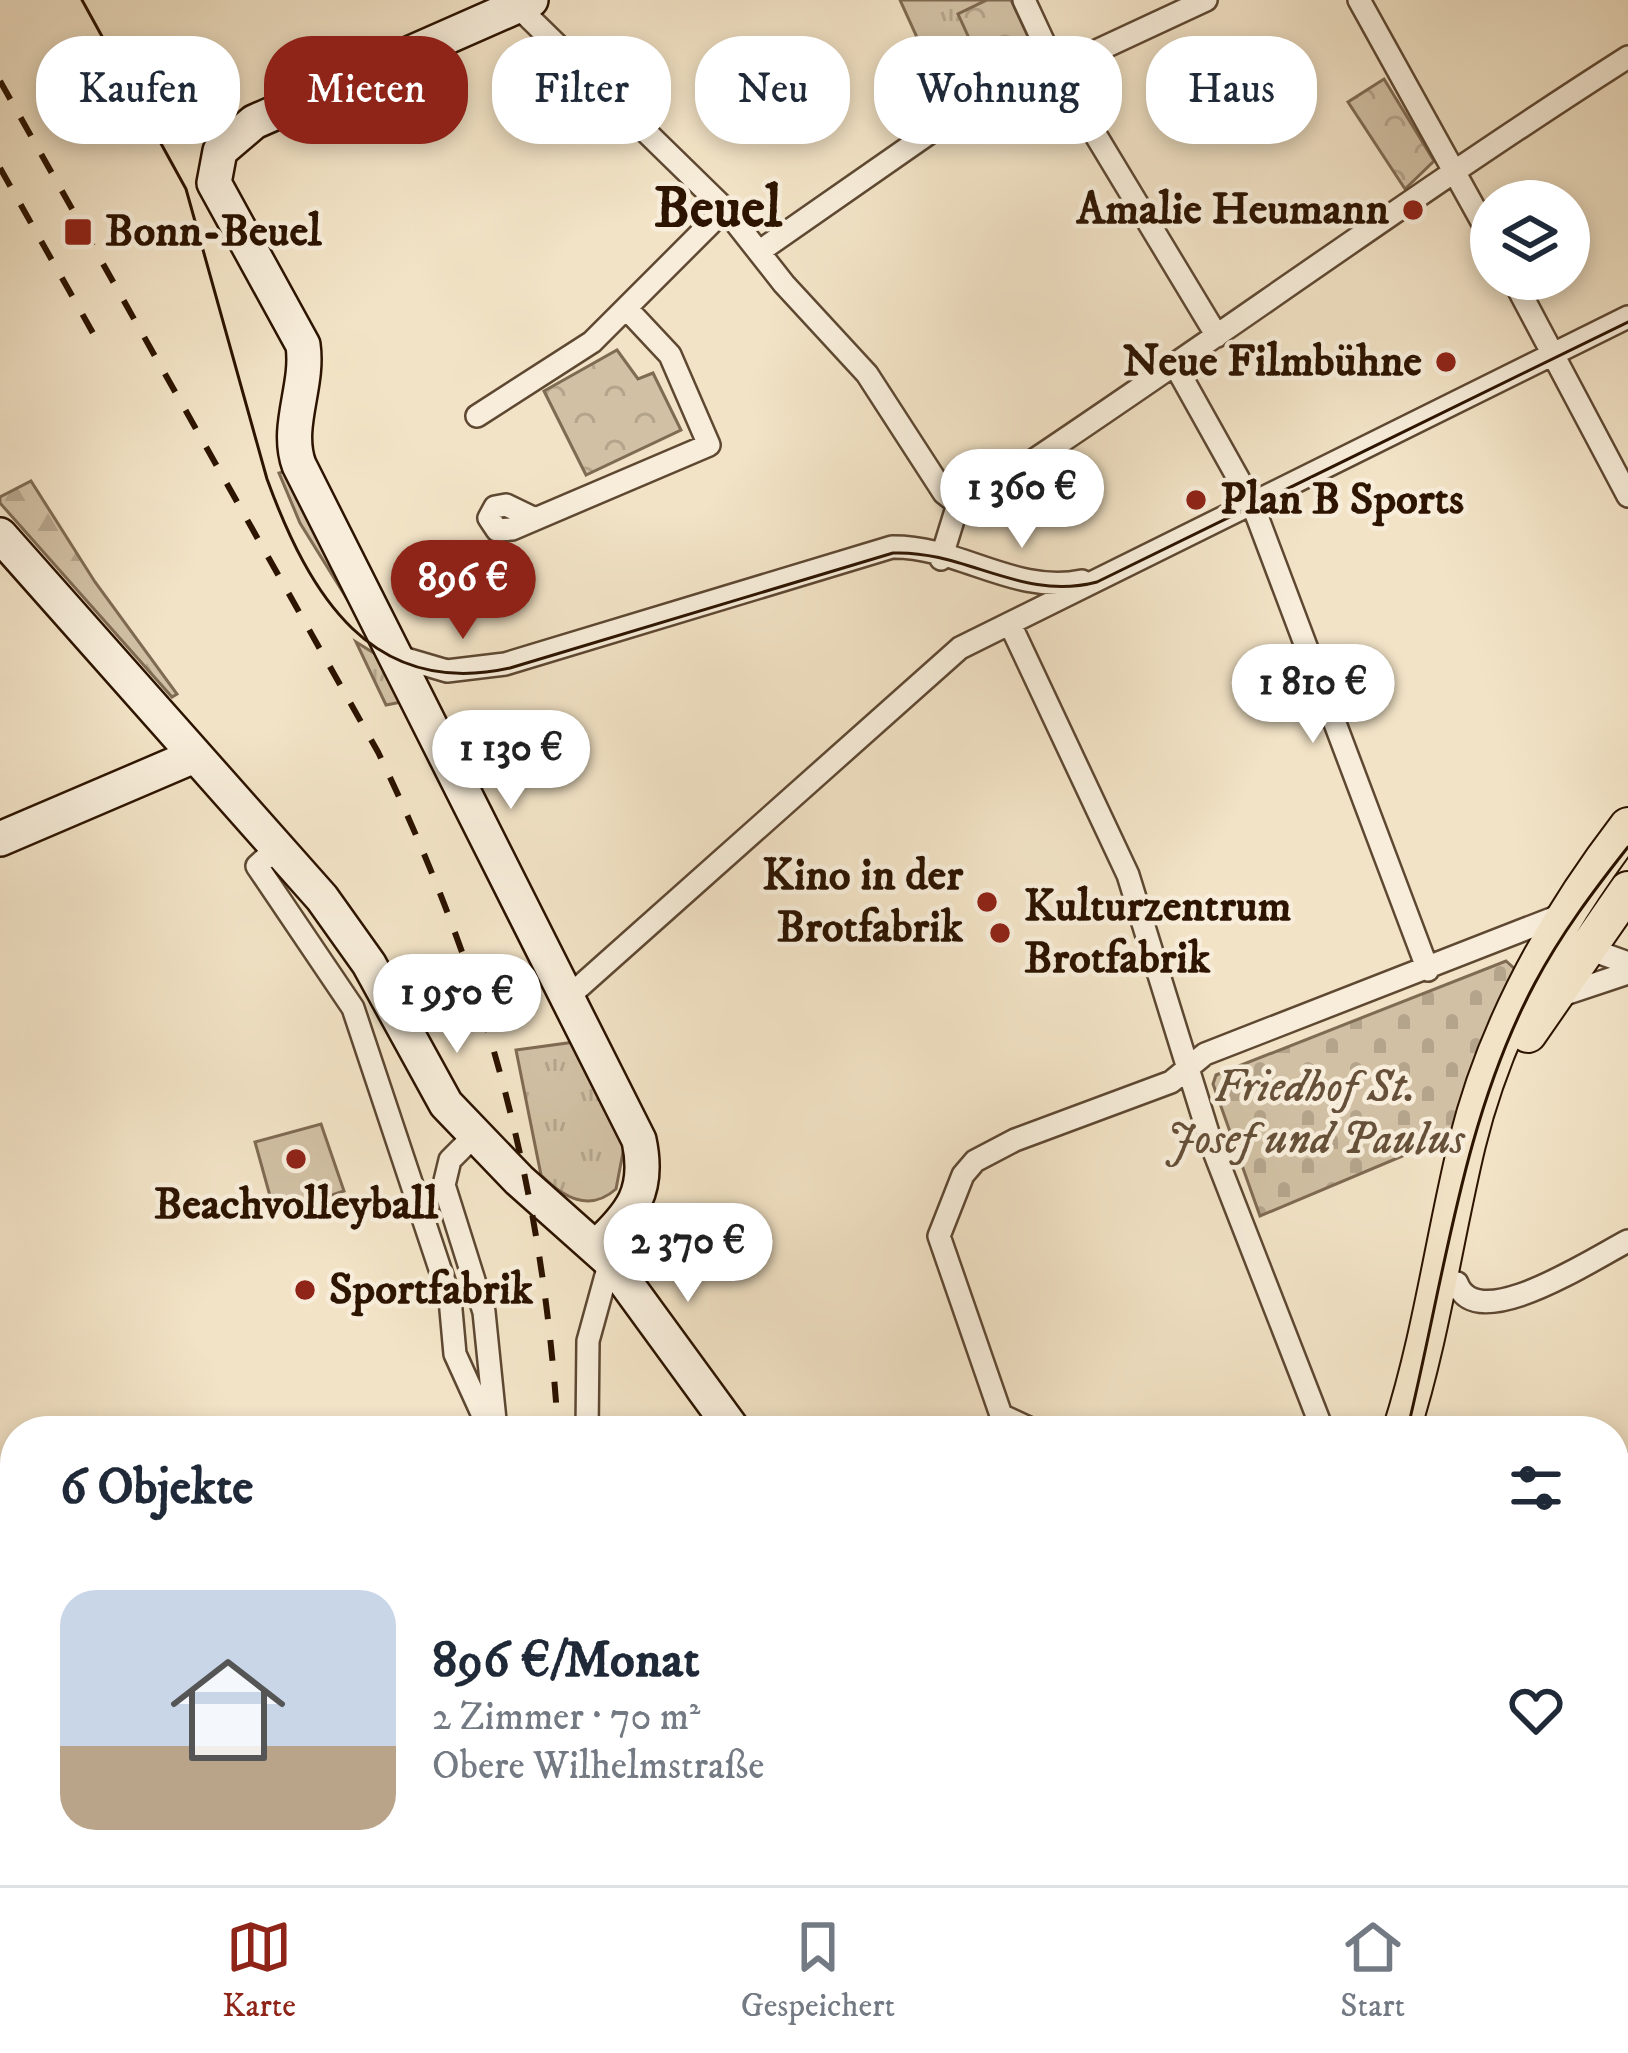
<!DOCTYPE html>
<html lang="de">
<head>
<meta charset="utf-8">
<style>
  body { margin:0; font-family:"IM FELL DW Pica",serif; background:#f6f6f7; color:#1f2937; height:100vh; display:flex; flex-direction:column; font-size:45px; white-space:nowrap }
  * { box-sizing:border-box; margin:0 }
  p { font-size:39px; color:#747a83 }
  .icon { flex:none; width:66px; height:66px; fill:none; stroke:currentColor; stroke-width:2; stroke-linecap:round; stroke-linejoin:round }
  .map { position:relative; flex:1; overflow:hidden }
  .side { position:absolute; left:0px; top:1416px; width:1629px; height:471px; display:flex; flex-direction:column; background:#fff; border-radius:48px 48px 0 0; box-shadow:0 6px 18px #0003 }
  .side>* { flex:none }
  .top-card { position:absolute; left:36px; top:36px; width:1557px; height:108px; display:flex; gap:24px }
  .tools { position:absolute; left:1470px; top:180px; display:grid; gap:24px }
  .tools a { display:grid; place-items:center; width:120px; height:120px; border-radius:50%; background:#fff; box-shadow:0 6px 18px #0003; font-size:60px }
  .price { position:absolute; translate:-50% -102px; padding:0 27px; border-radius:42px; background:#fff; color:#222; font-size:39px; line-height:78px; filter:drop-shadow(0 3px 6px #0008) }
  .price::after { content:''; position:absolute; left:50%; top:72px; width:36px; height:27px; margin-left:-18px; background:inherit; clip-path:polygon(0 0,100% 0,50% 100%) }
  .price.active { background:#8f2418; color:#fff }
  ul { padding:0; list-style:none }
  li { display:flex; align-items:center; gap:36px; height:300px; padding:0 60px }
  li+li { border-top:3px solid #e0e1e3 }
  li span { display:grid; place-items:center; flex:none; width:336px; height:240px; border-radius:36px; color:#555 }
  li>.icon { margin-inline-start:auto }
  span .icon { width:144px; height:144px; fill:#fffc; stroke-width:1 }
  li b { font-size:51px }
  h2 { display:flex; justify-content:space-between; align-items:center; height:144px; padding:0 60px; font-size:51px }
  .chip { padding:0 42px; border-radius:48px; background:#fff; box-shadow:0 6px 18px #0003; font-size:42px; line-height:108px }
  .chip.active { background:#8f2418; color:#fff }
  .menu { display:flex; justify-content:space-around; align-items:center; height:168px; border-top:3px solid #e0e1e3; background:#fff; font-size:33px; color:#747a83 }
  .menu a { display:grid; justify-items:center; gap:6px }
  .menu .active { color:#8f2418 }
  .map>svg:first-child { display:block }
  .grass { fill:url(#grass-tufts); stroke:#7f6a52; stroke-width:3 }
  .forest { fill:url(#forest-firs); stroke:#7f6a52; stroke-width:3 }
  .cemetery { fill:url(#cemetery-stones); stroke:#7f6a52; stroke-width:3 }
  .park { fill:url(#park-crowns); stroke:#7f6a52; stroke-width:3 }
  .pitch { fill:#d1c0a4; stroke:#7f6a52; stroke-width:3 }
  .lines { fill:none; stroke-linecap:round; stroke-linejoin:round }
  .street-casing { stroke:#5e4832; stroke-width:26 }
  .secondary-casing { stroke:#2d1400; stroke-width:38 }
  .primary-casing { stroke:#2d1400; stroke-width:40 }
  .street { stroke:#f7edda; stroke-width:21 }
  .secondary { stroke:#f7edda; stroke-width:33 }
  .primary { stroke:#f2e3c6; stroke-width:36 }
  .tram { stroke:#2d1400; stroke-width:3 }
  .rail { stroke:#2d1400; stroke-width:6; stroke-dasharray:21 21; stroke-linecap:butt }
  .poi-dot { fill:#8f2418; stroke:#f7edda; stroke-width:4.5 }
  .labels { text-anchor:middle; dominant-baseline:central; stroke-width:9; stroke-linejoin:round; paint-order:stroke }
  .poi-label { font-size:45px; font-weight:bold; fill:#2d1400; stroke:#f7edda; text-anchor:start }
  .park-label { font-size:45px; font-style:italic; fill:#665039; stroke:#f7edda }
  .district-label { font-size:57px; font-weight:bold; fill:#2d1400; stroke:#f7edda }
</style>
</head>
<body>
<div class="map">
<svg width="1628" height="1885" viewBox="0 0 1628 1885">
  <defs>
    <pattern id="grass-tufts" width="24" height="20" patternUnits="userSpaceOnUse" patternTransform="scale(3)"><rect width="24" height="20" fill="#d1c0a4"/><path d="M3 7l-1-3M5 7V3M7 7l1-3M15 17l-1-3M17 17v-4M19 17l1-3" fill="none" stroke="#b4a48b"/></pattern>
    <pattern id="forest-firs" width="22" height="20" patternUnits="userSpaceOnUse" patternTransform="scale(3)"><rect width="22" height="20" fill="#d1c0a4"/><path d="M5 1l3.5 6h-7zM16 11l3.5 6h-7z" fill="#b4a48b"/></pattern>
    <pattern id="cemetery-stones" width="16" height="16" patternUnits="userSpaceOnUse" patternTransform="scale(3)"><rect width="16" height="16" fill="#d1c0a4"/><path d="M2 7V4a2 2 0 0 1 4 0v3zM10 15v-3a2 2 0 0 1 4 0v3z" fill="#b4a48b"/></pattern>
    <pattern id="park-crowns" width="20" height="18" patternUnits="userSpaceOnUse" patternTransform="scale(3)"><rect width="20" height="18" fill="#d1c0a4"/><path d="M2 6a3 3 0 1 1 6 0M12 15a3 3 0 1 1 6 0" fill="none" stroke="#b4a48b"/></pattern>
  </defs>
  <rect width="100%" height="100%" fill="#f2e3c6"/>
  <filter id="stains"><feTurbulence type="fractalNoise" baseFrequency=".00167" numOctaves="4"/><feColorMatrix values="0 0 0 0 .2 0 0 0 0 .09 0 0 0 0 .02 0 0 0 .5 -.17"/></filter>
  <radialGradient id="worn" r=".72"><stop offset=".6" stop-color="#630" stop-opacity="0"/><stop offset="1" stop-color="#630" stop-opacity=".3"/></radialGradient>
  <path class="grass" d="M900,0H987L959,14L991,86L955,102L945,99Z
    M291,470L352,607L300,523L279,473Z
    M356,642L387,661L407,701L386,705Z
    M575,1042L624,1147L616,1189C589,1213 563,1197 541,1175L516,1050Z
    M0,1671L15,1673V1872H437L433,1885H0Z"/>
  <path class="forest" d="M31,481L95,582L177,694L172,697L0,503V497Z"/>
  <path class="cemetery" d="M1506,961L1516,970L1457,1133L1260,1216L1213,1084L1216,1075Z"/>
  <path class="park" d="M987,0H1011L1038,58L1035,65L991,86L958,14Z
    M1384,79L1434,161L1405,189L1348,102Z
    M617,350L638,379L653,373L681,430L586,475L544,391Z"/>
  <path class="pitch" d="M321,1124L344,1191L275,1214L255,1142Z"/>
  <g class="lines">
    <g class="street-casing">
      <path id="street" d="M511,0L725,209L784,284L867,374L944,493L958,504
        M1024,0L1057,71L1217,336
        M1359,0L1491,238
        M760,251L948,120L1206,0
        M1513,279L1628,496
        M1176,367L1252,503L1428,970
        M477,416L592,342L725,209
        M958,504L977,498C1196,354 1407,198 1628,57
        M535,519L506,505L495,507L489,518L497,530L512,529L709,445L670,355L626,308
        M941,559L958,504
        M1010,624L1128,875L1213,1149L1323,1431
        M396,656L447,671L505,664L892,547C959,546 1015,595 1082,581
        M278,847L257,866L353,1008L450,1299L455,1354L490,1431
        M1578,945L1628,963
        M1562,995L1628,973
        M567,998L960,648L1628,317
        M474,1136L450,1160L444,1185L484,1312L496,1430
        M1457,1283C1476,1337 1594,1258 1628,1241
        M1001,1415L1035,1431
        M587,1431L588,1341L610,1261
        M1001,1431V1415L939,1236L963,1175L975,1161L1015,1140L1171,1082L1205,1054L1564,914
        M1614,1495L1628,1491
        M0,1548L15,1545
        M1628,1773V1792
        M596,1872L599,1885
        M983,1872L990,1885
        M859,1885L923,1872
        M1476,1885L1477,1872"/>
    </g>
    <g class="secondary-casing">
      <path id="secondary" d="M531,0L254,122L220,151L214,183L303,345C309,386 285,426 299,465L639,1140C650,1191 632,1214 596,1247
        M0,535L322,898L369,964L446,1104L519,1180L610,1261L734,1431
        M0,839L194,756
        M1364,1872L1381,1885
        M1262,1885L1292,1874L1328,1877"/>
    </g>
    <g class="primary-casing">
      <path id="primary" d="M1528,1034L1628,890
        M1401,1431C1431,1338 1444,1239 1467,1144C1496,1026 1555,921 1628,826
        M1202,1885L1206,1872
        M1254,1885L1258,1872"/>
    </g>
    <use href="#street" class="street"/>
    <use href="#secondary" class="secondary"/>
    <use href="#primary" class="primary"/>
    <path class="tram" d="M82,0L186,189L267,479C309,594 371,699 510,668L893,553C966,550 1022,602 1097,582L1628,322
      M1407,1431C1444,1281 1462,1120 1535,983C1561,934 1594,890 1628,847
      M1234,1885L1239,1872"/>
    <path class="rail" d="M0,81L378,752C485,974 543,1184 558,1431
      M0,168L102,349
      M496,1885L500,1872"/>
  </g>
  <g class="poi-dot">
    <circle cx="1413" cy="210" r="12"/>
    <rect x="63" y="217" width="30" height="30" rx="6"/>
    <circle cx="1446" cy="362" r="12"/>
    <circle cx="1196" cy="500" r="12"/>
    <circle cx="987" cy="902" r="12"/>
    <circle cx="1000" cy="933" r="12"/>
    <circle cx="296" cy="1159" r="12"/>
    <circle cx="305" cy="1290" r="12"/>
  </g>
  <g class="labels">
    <g class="poi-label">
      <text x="1389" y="210" text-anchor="end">Amalie Heumann</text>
      <text x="105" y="232">Bonn-Beuel</text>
      <text x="1422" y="362" text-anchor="end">Neue Filmbühne</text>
      <text x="1220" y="500">Plan B Sports</text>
      <text x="963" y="876" text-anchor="end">Kino in der<tspan x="963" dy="52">Brotfabrik</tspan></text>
      <text x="1024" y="907">Kulturzentrum<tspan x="1024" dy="52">Brotfabrik</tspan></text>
      <text x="296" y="1205" text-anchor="middle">Beachvolleyball</text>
      <text x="329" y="1290">Sportfabrik</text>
    </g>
    <g class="park-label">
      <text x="1315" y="1088">Friedhof St.<tspan x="1315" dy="52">Josef und Paulus</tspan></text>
    </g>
    <g class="district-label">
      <text x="718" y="209">Beuel</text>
    </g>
  </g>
  <rect width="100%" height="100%" filter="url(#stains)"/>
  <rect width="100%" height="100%" fill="url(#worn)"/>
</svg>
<div class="tools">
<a><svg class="icon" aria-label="layers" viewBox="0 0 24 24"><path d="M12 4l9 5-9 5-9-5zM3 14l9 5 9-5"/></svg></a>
</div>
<b class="price" style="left:1022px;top:551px">1 360 €</b>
<b class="price active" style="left:463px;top:642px">896 €</b>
<b class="price" style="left:1313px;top:746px">1 810 €</b>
<b class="price" style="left:511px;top:812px">1 130 €</b>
<b class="price" style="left:457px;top:1056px">1 950 €</b>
<b class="price" style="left:688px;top:1305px">2 370 €</b>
<div class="top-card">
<a class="chip">Kaufen</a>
<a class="chip active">Mieten</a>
<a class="chip">Filter</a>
<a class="chip">Neu</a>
<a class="chip">Wohnung</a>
<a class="chip">Haus</a>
</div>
<section class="side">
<h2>6 Objekte<svg class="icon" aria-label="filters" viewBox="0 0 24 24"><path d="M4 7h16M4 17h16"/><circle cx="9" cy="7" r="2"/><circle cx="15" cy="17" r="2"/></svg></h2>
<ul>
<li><span style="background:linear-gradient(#c9d6e8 65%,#b9a48a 0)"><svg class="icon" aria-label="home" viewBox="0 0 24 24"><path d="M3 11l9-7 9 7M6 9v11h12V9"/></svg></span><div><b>896 €/Monat</b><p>2 Zimmer · 70 m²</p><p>Obere Wilhelmstraße</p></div><svg class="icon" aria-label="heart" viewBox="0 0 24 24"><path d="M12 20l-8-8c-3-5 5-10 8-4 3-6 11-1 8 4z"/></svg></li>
</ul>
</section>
</div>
<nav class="menu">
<a class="active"><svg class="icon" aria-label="map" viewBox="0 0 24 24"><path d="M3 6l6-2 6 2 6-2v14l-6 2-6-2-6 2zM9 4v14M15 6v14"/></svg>Karte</a>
<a><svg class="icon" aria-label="saved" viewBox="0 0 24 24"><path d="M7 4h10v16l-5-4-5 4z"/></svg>Gespeichert</a>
<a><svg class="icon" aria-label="home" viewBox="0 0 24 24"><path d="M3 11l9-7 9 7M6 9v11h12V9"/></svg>Start</a>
</nav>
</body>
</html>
